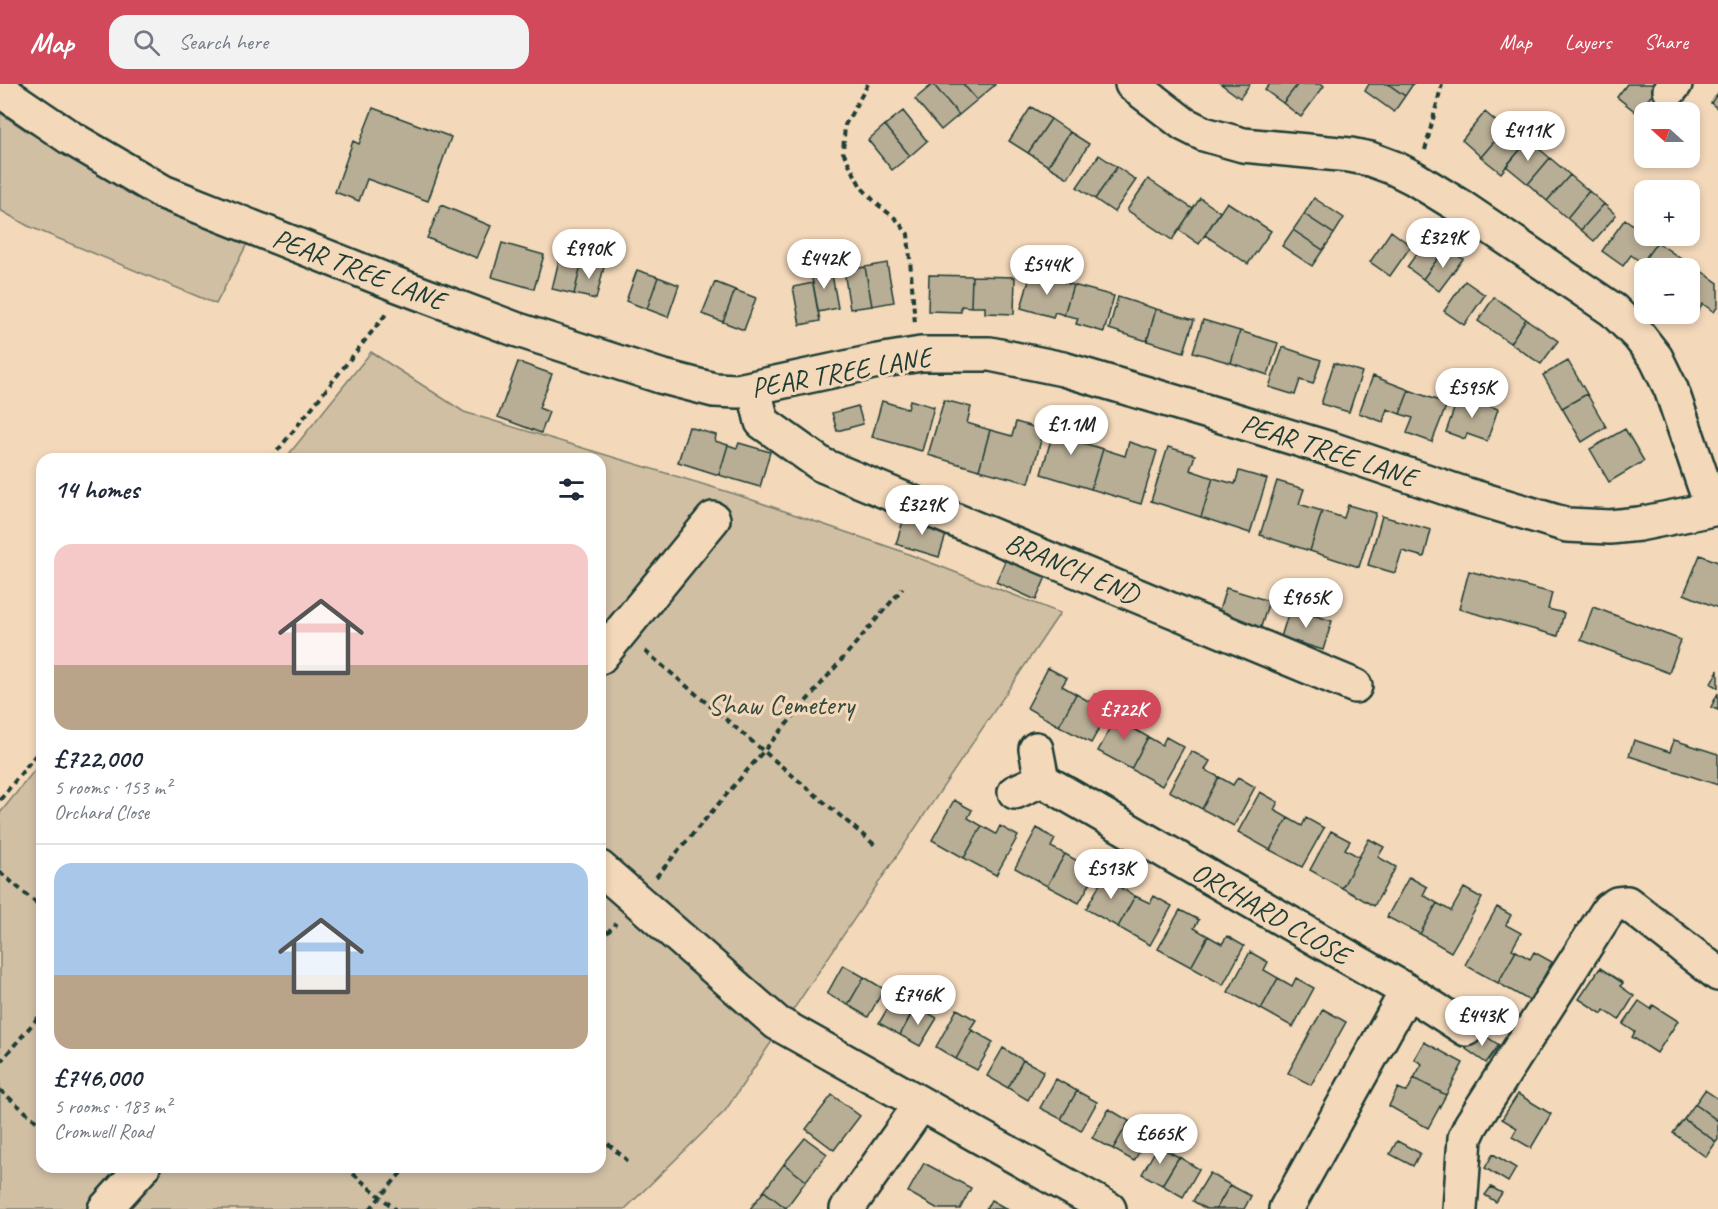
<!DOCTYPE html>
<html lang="en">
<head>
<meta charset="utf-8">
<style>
  body { margin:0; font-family:Caveat,sans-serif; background:#f2f2f3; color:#1f2937; height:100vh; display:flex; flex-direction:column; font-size:22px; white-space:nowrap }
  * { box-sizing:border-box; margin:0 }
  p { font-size:20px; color:#747a83 }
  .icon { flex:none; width:33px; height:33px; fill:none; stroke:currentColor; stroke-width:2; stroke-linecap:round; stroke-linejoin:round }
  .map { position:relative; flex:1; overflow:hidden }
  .panel { position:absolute; left:36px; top:369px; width:570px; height:720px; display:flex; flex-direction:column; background:#fff; border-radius:18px; box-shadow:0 3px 9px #0003 }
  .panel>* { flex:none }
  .needle { width:39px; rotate:291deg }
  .fabs { position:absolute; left:1634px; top:18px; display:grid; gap:12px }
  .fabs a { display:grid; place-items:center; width:66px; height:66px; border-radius:12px; background:#fff; box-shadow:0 3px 9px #0003; font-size:30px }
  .price { position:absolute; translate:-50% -51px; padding:0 14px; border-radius:21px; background:#fff; color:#222; font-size:20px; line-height:39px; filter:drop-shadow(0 2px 3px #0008) }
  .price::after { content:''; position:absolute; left:50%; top:36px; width:18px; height:14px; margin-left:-9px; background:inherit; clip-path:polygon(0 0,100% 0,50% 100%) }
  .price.on { background:#d1495b; color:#fff }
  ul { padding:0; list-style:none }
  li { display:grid; align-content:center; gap:12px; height:318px; padding:0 18px }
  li+li { border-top:2px solid #e0e1e3 }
  li span { display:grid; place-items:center; height:186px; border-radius:18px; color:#555 }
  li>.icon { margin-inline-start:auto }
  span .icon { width:108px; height:108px; fill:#fffc; stroke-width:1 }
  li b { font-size:26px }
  h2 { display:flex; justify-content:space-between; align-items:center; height:72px; padding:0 18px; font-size:26px }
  header { display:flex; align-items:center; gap:36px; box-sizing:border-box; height:84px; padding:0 30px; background:#d1495b; color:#fff }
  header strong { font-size:28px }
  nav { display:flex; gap:33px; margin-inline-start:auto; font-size:21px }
  .search { width:420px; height:54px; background:#f2f2f3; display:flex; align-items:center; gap:15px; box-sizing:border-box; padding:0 21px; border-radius:18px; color:#747a83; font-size:22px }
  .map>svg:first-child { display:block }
  .green { fill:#d1bfa4; stroke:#787e6c; stroke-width:1.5 }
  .building { fill:#b8ad95; stroke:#1f3d34; stroke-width:1.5 }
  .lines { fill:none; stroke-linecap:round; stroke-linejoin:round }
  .minor-casing { stroke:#1f3d34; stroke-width:38 }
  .path { stroke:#1f3d34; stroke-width:4; stroke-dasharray:6 4.5; stroke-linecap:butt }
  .minor { stroke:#f3d8ba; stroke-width:33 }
  .labels { text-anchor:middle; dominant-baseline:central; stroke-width:6; stroke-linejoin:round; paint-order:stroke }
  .street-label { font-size:28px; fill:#1f3d34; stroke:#f3d8ba }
  .park-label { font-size:28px; fill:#314a3f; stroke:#f3d8ba }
</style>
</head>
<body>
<header>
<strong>Map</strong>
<div class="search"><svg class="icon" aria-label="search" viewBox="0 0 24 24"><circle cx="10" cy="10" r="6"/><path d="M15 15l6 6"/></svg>Search here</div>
<nav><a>Map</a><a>Layers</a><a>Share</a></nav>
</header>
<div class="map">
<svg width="1718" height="1125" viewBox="0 0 1718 1125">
  <rect width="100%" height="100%" fill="#f3d8ba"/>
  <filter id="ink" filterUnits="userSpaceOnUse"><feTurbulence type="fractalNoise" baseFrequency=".0167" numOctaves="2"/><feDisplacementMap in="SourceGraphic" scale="12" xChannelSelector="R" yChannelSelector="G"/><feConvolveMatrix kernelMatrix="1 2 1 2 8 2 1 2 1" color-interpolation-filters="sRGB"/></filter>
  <g filter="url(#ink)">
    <path class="green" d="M0,29L28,48L249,156L216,220L28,142L0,126Z
      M371,268L464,328L735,410L898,466L1060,529L725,1027L625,1125H0V729L42,677V1083H600V375H285Z"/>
    <path class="building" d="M933,0L959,31L941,46L915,15Z
      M933,0H963L977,16L959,31Z
      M963,0H994L995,1L977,16Z
      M1221,0H1250L1240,14Z
      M1270,0H1298L1283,19L1265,6Z
      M1298,0H1322L1324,2L1301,33L1283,19Z
      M1369,0H1388L1405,12L1394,28L1365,7Z
      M1388,0H1413L1405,12Z
      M1627,0H1654L1658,3L1637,29L1617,13Z
      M1718,9V25L1711,19Z
      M1031,23L1051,35L1028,69L1009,57Z
      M373,24L451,53L428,117L367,95L359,117L335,108L353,57L359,60Z
      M903,27L927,57L910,72L885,41Z
      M1485,28L1505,45L1481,73L1462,56Z
      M1689,34L1697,40L1689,50Z
      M1051,35L1070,48L1048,82L1028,69Z
      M885,41L910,72L892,86L868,56Z
      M1505,45L1524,61L1501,89L1481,73Z
      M1070,48L1089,60L1068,94L1048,82Z
      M1529,56L1550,74L1528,100L1506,82Z
      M1099,71L1117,83L1095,115L1077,103Z
      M1550,74L1570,91L1547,117L1528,100Z
      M1117,83L1136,96L1114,128L1095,115Z
      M1570,91L1589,107L1567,134L1547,117Z
      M1148,95L1193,125L1172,156L1127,126Z
      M1589,107L1604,120L1581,146L1567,134Z
      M1200,114L1220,128L1199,160L1179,146Z
      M1314,114L1344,134L1334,150L1304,130Z
      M1227,118L1271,147L1248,180L1205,151Z
      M1604,120L1616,131L1594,157L1581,146Z
      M441,121L491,142L477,174L427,154Z
      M1304,130L1334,150L1323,166L1293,146Z
      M1625,135L1644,149V152H1648L1657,158L1642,179L1631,171L1623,182L1602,167Z
      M1293,146L1323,166L1312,182L1282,162Z
      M1391,147L1411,162L1390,192L1370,178Z
      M1430,151L1446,163L1423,195L1407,183Z
      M1657,158L1690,181L1687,184H1650L1642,179Z
      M502,159L544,171L534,205L492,193Z
      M1446,163L1463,175L1439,207L1423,195Z
      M560,172L582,177L574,210L552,205Z
      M582,177L604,183L596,215L574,210Z
      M887,179L894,218L872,222L865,183Z
      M865,183L872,222L850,225L844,187Z
      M1697,184L1718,199V222L1714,228L1703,220L1695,231L1689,227V195Z
      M831,185L838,224L818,228L811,189Z
      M637,186L658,193L647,225L626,217Z
      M1031,189L1073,201L1064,231L1055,228L1053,233L1021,224Z
      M929,191L972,192L971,223L961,222V228L928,227Z
      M972,192L1015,193L1014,230L985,229V223H971Z
      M658,193L679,201L668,233L647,225Z
      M1465,197L1485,211L1464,241L1444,227Z
      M715,198L735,206L723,238L702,230Z
      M813,199L820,237L800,241L793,203Z
      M1073,201L1114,212L1104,248L1076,240L1078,234L1064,231Z
      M735,206L756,214L744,246L723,238Z
      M1118,213L1156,225L1147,257L1109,245Z
      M1494,213L1526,235L1510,259L1478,237Z
      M1156,225L1194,236L1184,268L1147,257Z
      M1526,235L1558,257L1541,280L1510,259Z
      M1203,236L1240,247L1231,279L1193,268Z
      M1240,247L1278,259L1268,291L1231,279Z
      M1283,263L1321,276L1313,300L1300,296L1295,311L1269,303Z
      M1568,277L1587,310L1562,324L1543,291Z
      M518,278L552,290L539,324L549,328L541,349L498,333Z
      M1334,279L1362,288L1349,328L1321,320Z
      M1373,292L1409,306L1400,330L1387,325L1383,338L1359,329Z
      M1409,306L1447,320L1432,358L1407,349L1413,334L1400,330Z
      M1587,310L1606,343L1582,358L1562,324Z
      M1459,311L1498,325L1487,357L1467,350L1465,355L1446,348Z
      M910,316L934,323L922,367L872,353L882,317L908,325Z
      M944,316L971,323L967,339L990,346L979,386L928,371Z
      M858,322L863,340L837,347L832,329Z
      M1057,335L1085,343L1080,358L1103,365L1091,405L1041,390Z
      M1016,338L1044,346L1029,399L979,386L990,346L1012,352Z
      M689,343L716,351L715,357L728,361L719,391L678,378Z
      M1625,345L1644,377L1609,398L1590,365Z
      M1129,358L1157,367L1141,420L1091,405L1103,365L1125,372Z
      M739,359L770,368L760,403L719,391L728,361L737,364Z
      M1168,363L1195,371L1190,386L1213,394L1201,433L1151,417Z
      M1239,387L1267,395L1250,449L1201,433L1213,394L1235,400Z
      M1277,397L1304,405L1299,420L1322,427L1310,467L1260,451Z
      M1348,421L1376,429L1359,483L1310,467L1322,427L1344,434Z
      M905,431L948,444L939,473L896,460Z
      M1382,432L1431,446L1424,473L1402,467L1395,489L1368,481Z
      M1008,470L1048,488L1036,516L996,498Z
      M1700,471L1718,478V524L1684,510Z
      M1469,487L1552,509L1548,525L1564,529L1558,552L1459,525Z
      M1226,504L1269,517L1260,546L1217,533Z
      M1593,523L1681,556L1669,589L1581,556Z
      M1290,524L1332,537L1323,566L1281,553Z
      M1048,584L1067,594L1062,602L1076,610L1059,642L1027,624Z
      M1718,586V604L1711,600Z
      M1718,609V626L1711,623Z
      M1076,610L1090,618L1095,610L1113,620L1091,659L1059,642Z
      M1120,627L1138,637L1134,645L1148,653L1131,685L1098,667Z
      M1148,653L1162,661L1166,653L1184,663L1162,702L1131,685Z
      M1634,656L1670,668L1674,656L1718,670V701L1629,672Z
      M1191,667L1210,677L1205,686L1219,693L1202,725L1169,707Z
      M1219,693L1233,701L1238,693L1255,703L1234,742L1202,725Z
      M1260,708L1278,718L1274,726L1288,734L1270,766L1238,748Z
      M954,716L972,726L968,734L982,742L964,774L932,756Z
      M1288,734L1302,742L1306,734L1324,744L1302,783L1270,766Z
      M982,742L996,750L1000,742L1018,752L996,791L964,774Z
      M1037,744L1055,755L1051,763L1065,770L1047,802L1015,784Z
      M1331,747L1350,757L1345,765L1359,773L1342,804L1310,786Z
      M1369,755L1384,763L1378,773L1396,783L1374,822L1342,804Z
      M1065,770L1079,778L1083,770L1101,780L1079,819L1047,802Z
      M1108,786L1126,796L1121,804L1135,812L1118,843L1086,825Z
      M1409,793L1427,803L1423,811L1437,819L1420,850L1387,833Z
      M1464,804L1482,814L1451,868L1420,850L1437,819L1451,827Z
      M1135,812L1150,819L1154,812L1172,822L1150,861L1118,843Z
      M1497,823L1511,831L1506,841L1521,849L1512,865L1516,867L1498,899L1465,881Z
      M1180,826L1199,836L1194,844L1208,852L1191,883L1158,865Z
      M1208,852L1222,860L1227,852L1244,862L1223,901L1191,883Z
      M1516,867L1530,875L1534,868L1552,878L1530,917L1498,899Z
      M1250,868L1268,878L1264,886L1278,894L1261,925L1228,908Z
      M843,881L864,893L848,921L827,910Z
      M1600,884L1623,899L1620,902L1634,912L1619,936L1604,926L1602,930L1579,915Z
      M864,893L884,905L868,933L848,921Z
      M1278,894L1292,902L1296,894L1314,904L1293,943L1261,925Z
      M903,898L922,909L900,951L879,939Z
      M1639,917L1651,925L1653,921L1678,937L1657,969L1632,953L1635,948L1623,940Z
      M916,922L937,934L920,962L900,951Z
      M957,925L976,936L970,945L972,946L956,975L936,963Z
      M1323,925L1346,938L1311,1001L1288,989Z
      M972,946L993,958L977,986L956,975Z
      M1478,947L1499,961L1486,979L1466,965Z
      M1424,958L1463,979L1446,1011L1414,994L1422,980L1414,975Z
      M1003,964L1023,976L1008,1004L987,992Z
      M1023,976L1044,987L1028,1016L1008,1004Z
      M1414,994L1446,1011L1428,1044L1389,1022L1398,1004L1407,1008Z
      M1056,995L1077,1007L1061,1035L1040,1024Z
      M1705,1006L1718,1015V1037L1695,1020Z
      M1077,1007L1097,1018L1081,1047L1061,1035Z
      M1518,1010L1551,1030L1531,1064L1512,1053L1517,1044L1502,1035Z
      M832,1011L860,1032L834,1066L806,1045Z
      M1695,1020L1718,1037V1056L1716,1058L1684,1035Z
      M1109,1025L1129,1037L1113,1065L1092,1054Z
      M1684,1035L1716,1058L1706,1073L1673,1049Z
      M1129,1037L1150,1049L1134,1077L1113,1065Z
      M805,1054L827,1070L806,1097L784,1080Z
      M1397,1057L1420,1069L1413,1082L1390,1070Z
      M1158,1062L1179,1073L1162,1101L1142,1090Z
      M1493,1070L1516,1084L1508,1098L1485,1084Z
      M1179,1073L1199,1085L1183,1113L1162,1101Z
      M924,1079L971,1104L960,1125H938L908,1108Z
      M784,1080L806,1097L786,1124L764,1107Z
      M1210,1089L1230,1101L1216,1125H1206L1193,1117Z
      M1230,1101L1251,1112L1244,1125H1216Z
      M1491,1103L1502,1109L1496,1118L1485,1111Z
      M764,1107L786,1124L785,1125H750Z
      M991,1116L1007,1125H986Z"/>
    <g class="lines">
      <g class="minor-casing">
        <path id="minor" d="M1132,0L1184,40L1204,50L1243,61L1350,71L1370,75L1394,84L1414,94L1461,123L1613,226L1638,251L1656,274L1671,305L1712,424
          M0,6L69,53L163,108L398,201L515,245L660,292L714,306L738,307L878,277L921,270H990L1063,285L1195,324L1334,366L1464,410L1567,441L1610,443L1639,440L1718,424
          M1670,6L1675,0
          M754,304L762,338L822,381L1355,602
          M600,573L713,435
          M1036,665L1042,696
          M1015,708L1042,696L1407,907L1466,945
          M600,784L777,939L1109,1125
          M105,1125L143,1083
          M847,1125L921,1020
          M1286,1125L1407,907
          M1460,1125L1465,1054L1471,1041L1609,825L1617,820L1627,819L1718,890"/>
      </g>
      <path class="path" d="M868,0L845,41L843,68L861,103L877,120L896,135L908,150L915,240
        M1425,66L1442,0
        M271,375L386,230
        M645,567L876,762
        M0,716L42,663
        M0,788L42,824
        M656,793L903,504
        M600,857L616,839
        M0,978L42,929
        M0,1006L42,1042
        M600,1053L628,1077
        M90,1083L98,1089
        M345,1083L395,1125
        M370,1125L406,1083"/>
      <use href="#minor" class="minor"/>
    </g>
  </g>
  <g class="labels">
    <g class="street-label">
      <text transform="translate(359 185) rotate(21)">PEAR TREE LANE</text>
      <text transform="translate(841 288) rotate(-10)">PEAR TREE LANE</text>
      <text transform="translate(1329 366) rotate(18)">PEAR TREE LANE</text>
      <text transform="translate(1072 484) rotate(23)">BRANCH END</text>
      <text transform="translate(1271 829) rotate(30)">ORCHARD CLOSE</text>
    </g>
    <g class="park-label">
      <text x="781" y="620">Shaw Cemetery</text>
    </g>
  </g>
</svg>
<div class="fabs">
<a><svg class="needle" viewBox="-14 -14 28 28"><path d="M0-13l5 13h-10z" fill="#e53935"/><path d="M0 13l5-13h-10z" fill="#747a83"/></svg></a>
<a>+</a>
<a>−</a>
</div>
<b class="price" style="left:1528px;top:78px">£411K</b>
<b class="price" style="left:1443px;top:185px">£329K</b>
<b class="price" style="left:589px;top:196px">£990K</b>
<b class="price" style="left:824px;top:206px">£442K</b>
<b class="price" style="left:1047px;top:212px">£544K</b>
<b class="price" style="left:1472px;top:335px">£595K</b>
<b class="price" style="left:1071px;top:372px">£1.1M</b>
<b class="price" style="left:922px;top:452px">£329K</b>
<b class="price" style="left:1306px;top:545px">£965K</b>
<b class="price on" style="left:1124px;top:657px">£722K</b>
<b class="price" style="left:1111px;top:816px">£513K</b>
<b class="price" style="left:918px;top:942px">£746K</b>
<b class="price" style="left:1482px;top:963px">£443K</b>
<b class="price" style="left:1160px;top:1081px">£665K</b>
<section class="panel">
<h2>14 homes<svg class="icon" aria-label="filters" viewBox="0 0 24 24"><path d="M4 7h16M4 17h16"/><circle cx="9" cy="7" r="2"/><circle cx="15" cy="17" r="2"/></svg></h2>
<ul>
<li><span style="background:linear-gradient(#f6c9c9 65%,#b9a48a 0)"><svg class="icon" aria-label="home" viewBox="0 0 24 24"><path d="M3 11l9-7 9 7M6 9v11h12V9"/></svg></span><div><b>£722,000</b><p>5 rooms · 153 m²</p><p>Orchard Close</p></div></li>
<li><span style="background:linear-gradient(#a9c7e8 60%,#b9a48a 0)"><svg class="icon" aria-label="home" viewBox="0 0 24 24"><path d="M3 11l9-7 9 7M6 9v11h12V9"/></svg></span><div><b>£746,000</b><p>5 rooms · 183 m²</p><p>Cromwell Road</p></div></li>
</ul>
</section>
</div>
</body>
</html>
